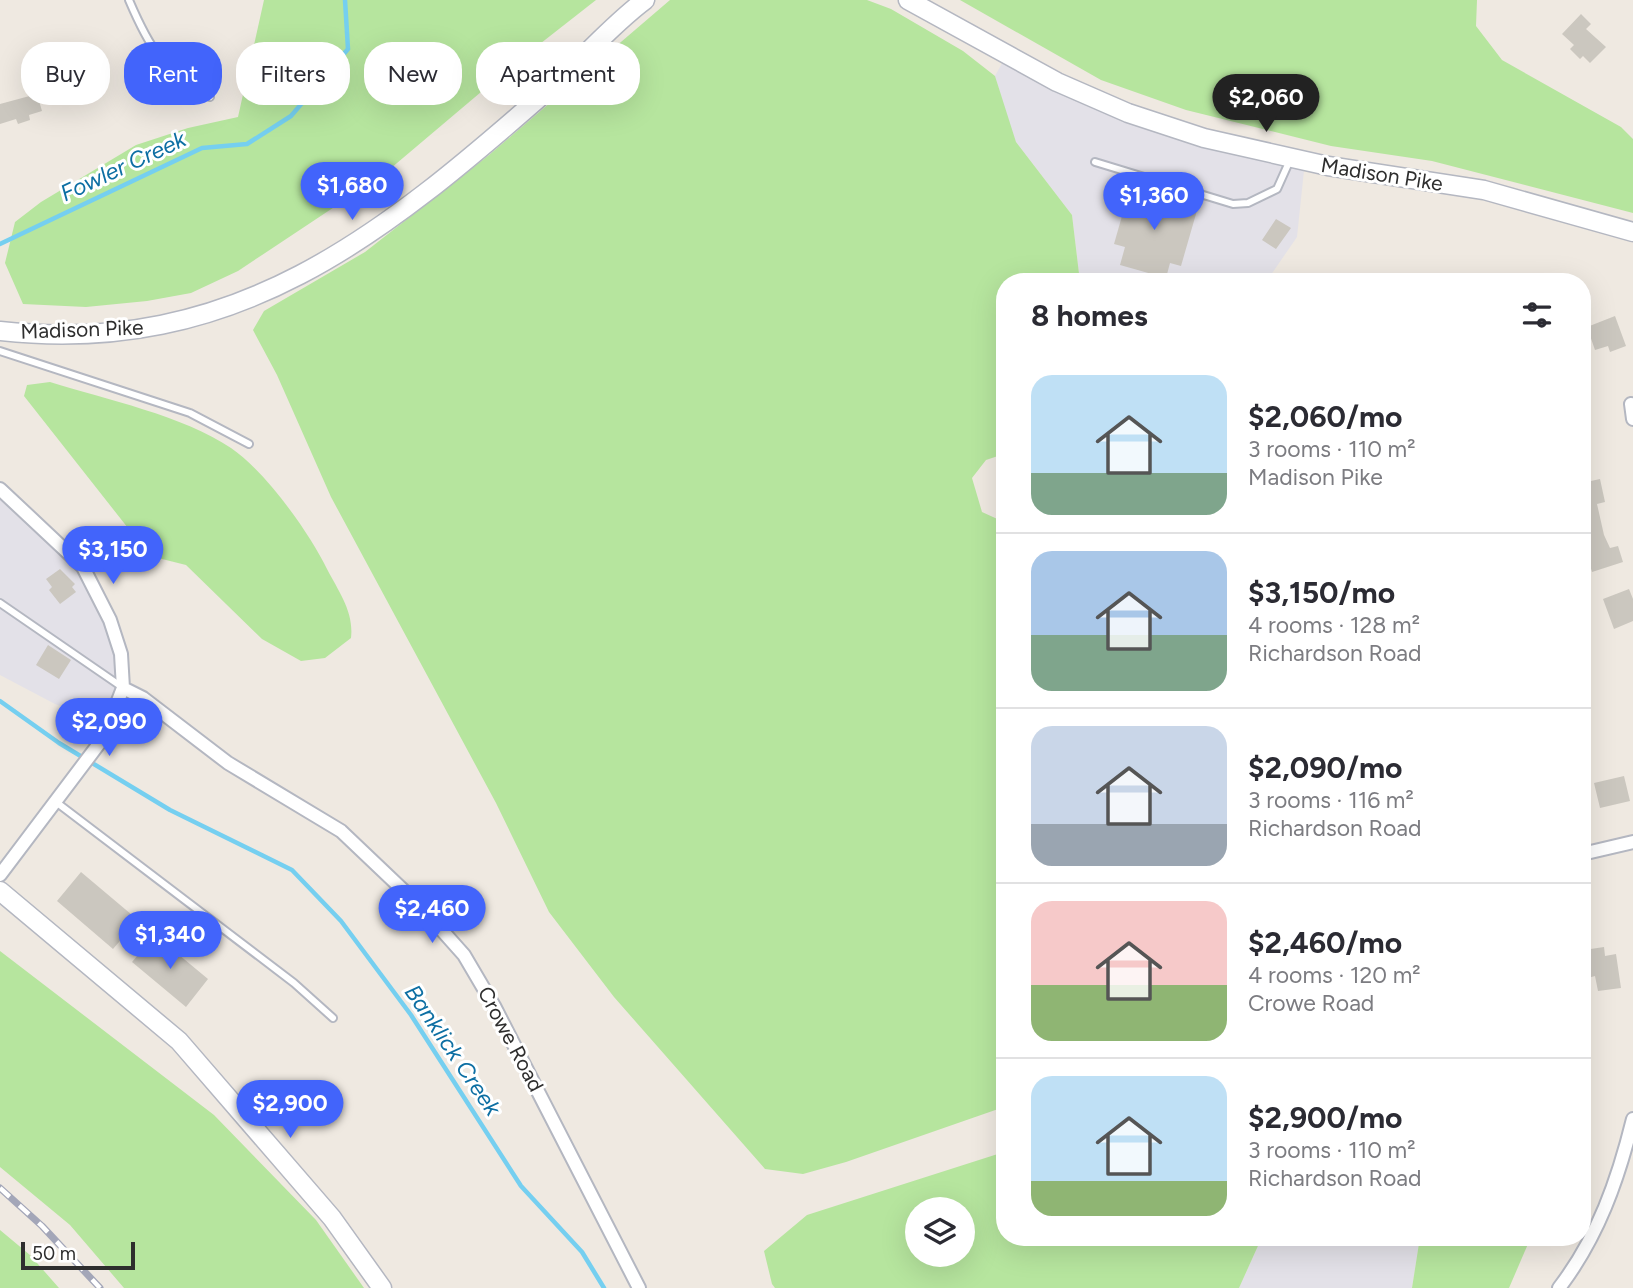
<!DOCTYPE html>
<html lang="en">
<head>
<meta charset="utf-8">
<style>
  body { margin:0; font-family:Figtree,sans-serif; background:#f7f7f7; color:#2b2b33; height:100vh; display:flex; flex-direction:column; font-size:26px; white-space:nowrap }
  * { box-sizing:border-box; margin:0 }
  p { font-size:23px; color:#7c7c81 }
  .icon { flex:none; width:38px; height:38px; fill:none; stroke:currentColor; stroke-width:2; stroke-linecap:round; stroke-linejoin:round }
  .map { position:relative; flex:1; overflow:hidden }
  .panel { position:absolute; left:996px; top:273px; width:595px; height:973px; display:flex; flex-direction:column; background:#fff; border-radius:28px; box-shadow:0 7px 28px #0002 }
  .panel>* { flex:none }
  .top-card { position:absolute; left:21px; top:42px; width:665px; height:63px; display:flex; gap:14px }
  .controls { position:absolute; left:905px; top:1197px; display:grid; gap:14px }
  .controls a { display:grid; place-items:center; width:70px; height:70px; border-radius:50%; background:#fff; box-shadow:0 7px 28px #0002; font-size:35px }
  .scale { position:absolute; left:21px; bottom:18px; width:114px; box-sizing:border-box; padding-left:7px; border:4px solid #2e2e2e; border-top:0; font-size:19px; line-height:24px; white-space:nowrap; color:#2e2e2e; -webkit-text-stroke:5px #fff; paint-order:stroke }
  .price { position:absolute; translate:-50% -60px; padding:0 16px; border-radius:24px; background:#4264fb; color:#fff; font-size:23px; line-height:46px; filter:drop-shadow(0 2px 4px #0008) }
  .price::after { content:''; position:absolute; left:50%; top:42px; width:21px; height:16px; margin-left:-10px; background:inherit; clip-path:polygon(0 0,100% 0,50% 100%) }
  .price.on { background:#222; color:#fff }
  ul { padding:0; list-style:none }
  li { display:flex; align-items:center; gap:21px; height:175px; padding:0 35px }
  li+li { border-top:2px solid #e1e1e2 }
  li span { display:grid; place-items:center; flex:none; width:196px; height:140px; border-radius:21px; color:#555 }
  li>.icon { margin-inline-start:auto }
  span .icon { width:84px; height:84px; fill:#fffc; stroke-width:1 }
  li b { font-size:30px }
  h2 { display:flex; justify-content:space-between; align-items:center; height:84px; padding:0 35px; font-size:30px }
  .tag { padding:0 24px; border-radius:28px; background:#fff; box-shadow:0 7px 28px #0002; font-size:24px; line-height:63px }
  .tag.on { background:#4264fb; color:#fff }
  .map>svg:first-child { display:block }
  .industrial { fill:#e3e1e8 }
  .green { fill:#b6e59e; fill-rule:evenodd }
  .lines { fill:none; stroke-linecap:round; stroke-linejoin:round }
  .stream { stroke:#75cff0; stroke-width:4.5 }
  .building { fill:#cbc7bf }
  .lane-casing { stroke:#b4b7c1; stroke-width:10 }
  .street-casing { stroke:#b4b7c1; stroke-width:16 }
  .secondary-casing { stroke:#b4b7c1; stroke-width:21 }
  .lane { stroke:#fff; stroke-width:6 }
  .street { stroke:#fff; stroke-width:12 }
  .secondary { stroke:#fff; stroke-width:18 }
  .rail-casing { stroke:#a3a6b8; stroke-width:7 }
  .rail { stroke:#fff; stroke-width:4.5; stroke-dasharray:13; stroke-linecap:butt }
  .labels { text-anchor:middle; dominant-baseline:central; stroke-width:6; stroke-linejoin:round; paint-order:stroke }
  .street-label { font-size:21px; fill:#2e2e2e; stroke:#fff }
  .water-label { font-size:23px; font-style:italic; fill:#0d6fa3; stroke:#fff }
</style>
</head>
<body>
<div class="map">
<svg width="1633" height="1288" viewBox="0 0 1633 1288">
  <rect width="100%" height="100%" fill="#efe9e1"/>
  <path class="industrial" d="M1007,54L1057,82L1305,161L1297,237L1266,282H1080L1072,215L1016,142L1008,121L995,76Z
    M0,489L62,545L101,597L123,688L111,725L55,704L0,675Z
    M1262,1237H1420L1412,1288H1239Z"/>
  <path class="green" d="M264,0H596L513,65L384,174L238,271L191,293L147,301L86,307L23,304L5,263L15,222L41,202L136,145L188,128L238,117Z
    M670,0H867L891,9L963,51L995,76L1016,142L1072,215L1080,282H1004V454L986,460L972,478L982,512L1004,522V1107L846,1162L803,1174L765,1169L614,997L549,912L496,803L331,497L277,375L253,330L264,311L365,252L489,155Z
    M960,0H1477L1476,26L1502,60L1621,127L1633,139V213L1432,161L1331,146L1186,110L1101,80Z
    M50,382C105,399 184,416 231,448C265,471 309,532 327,569C339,592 354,612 351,638L325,658L301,661L262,639L186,565L150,556L24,396L27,385Z
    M0,951L214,1115L316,1220L364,1288H124L70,1225L0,1167Z
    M1004,1152V1237H1262L1239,1288H775L772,1284L764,1251L807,1215ZM917,1209H962V1255H917Z
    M0,1230L30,1255L59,1288H0Z
    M1420,1237H1531L1509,1288H1412Z"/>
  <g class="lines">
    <path class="stream" d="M0,244L202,148L247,144L291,116L348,49L345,0
      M0,701L59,743L170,810L292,870L341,921L411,1015L521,1186L582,1252L604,1288"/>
  </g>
  <path class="building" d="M1581,14L1591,24L1586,29L1606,47L1590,63L1583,56L1580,59L1570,49L1574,45L1562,34Z
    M37,94L42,111L29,115L30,120L18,124L16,119L0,124V104Z
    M1130,188L1198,207L1181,266L1170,263L1166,278L1120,265L1125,247L1114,244Z
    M1276,219L1291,228L1276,249L1262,240Z
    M1615,316L1626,346L1610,352L1608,346L1595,350L1587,327Z
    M1600,479L1605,502L1597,504L1604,535L1610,548L1618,546L1623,562L1592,572L1582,539V483Z
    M60,569L75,584L72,587L76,592L60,604L49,590L52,587L46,579Z
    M1629,589L1633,599V621L1614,629L1603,599Z
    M48,645L71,660L59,679L36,665Z
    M1624,776L1630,801L1600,808L1594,783Z
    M81,872L138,920L113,949L57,901Z
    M155,935L208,979L186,1007L132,962Z
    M1604,947L1605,956L1616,954L1621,988L1598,991L1595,976L1588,978L1584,950Z"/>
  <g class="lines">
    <g class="lane-casing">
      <path id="lane" d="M129,0C149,47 164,73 210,97
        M1095,162L1233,204L1248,203L1277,189L1290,160
        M0,351L190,413L249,444
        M0,603L122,687
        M56,802L294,983L333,1018"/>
    </g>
    <g class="street-casing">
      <path id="street" d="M1631,404L1633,419
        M0,489L83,567L110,620L121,654L123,688L104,737L0,875
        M123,688L143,698L228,763L341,831L423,909L464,955L494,1006L639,1288
        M1582,854L1633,842
        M1559,1288C1598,1237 1618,1180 1633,1119"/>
    </g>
    <g class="secondary-casing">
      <path id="secondary" d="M908,0L1057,82L1128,113L1204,138L1328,166L1484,190L1633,232
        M0,331C235,357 383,235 548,90C581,61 610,26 645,0
        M0,891L179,1041L332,1218L382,1288"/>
    </g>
    <use href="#lane" class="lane"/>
    <use href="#street" class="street"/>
    <use href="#secondary" class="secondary"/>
    <g class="rail-casing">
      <path id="rail" d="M0,1188L42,1226L100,1288"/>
    </g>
    <use href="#rail" class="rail"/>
  </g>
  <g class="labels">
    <g class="street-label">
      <text transform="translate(1382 174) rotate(9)">Madison Pike</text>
      <text transform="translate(82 329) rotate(-2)">Madison Pike</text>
      <text transform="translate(511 1039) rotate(62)">Crowe Road</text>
    </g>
    <g class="water-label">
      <text transform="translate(123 166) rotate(-25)">Fowler Creek</text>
      <text transform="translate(453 1050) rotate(56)">Banklick Creek</text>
    </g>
  </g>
</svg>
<div class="controls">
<a><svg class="icon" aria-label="layers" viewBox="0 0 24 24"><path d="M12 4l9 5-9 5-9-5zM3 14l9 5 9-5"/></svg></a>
</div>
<div class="scale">50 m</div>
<b class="price on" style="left:1266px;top:134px">$2,060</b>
<b class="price" style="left:352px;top:222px">$1,680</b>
<b class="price" style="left:1154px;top:232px">$1,360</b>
<b class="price" style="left:113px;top:586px">$3,150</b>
<b class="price" style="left:109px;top:758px">$2,090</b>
<b class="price" style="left:432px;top:945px">$2,460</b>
<b class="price" style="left:170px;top:971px">$1,340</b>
<b class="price" style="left:290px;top:1140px">$2,900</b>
<div class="top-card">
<a class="tag">Buy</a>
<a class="tag on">Rent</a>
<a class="tag">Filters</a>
<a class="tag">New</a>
<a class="tag">Apartment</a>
</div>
<section class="panel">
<h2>8 homes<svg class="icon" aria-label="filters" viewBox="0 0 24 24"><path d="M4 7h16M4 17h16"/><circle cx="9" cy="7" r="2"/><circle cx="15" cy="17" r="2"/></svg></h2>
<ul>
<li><span style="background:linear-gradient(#bfe0f5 70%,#7fa58c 0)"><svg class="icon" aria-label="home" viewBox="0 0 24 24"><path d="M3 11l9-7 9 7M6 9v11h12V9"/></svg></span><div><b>$2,060/mo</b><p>3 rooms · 110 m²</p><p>Madison Pike</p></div></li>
<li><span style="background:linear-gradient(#a9c7e8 60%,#7fa58c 0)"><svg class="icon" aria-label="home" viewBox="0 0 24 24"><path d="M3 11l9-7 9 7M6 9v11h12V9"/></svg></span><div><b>$3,150/mo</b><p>4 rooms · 128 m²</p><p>Richardson Road</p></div></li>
<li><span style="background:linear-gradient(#c9d6e8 70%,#9aa5b1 0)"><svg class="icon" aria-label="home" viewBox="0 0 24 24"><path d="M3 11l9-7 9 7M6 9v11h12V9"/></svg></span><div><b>$2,090/mo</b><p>3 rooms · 116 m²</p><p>Richardson Road</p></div></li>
<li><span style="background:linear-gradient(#f6c9c9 60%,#8fb573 0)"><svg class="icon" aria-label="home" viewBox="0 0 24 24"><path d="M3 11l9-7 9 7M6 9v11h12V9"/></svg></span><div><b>$2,460/mo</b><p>4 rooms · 120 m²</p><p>Crowe Road</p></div></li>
<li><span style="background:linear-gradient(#bfe0f5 75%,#8fb573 0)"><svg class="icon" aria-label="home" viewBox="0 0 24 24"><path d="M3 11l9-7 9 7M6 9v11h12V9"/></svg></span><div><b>$2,900/mo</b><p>3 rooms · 110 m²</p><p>Richardson Road</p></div></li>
</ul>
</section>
</div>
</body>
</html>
